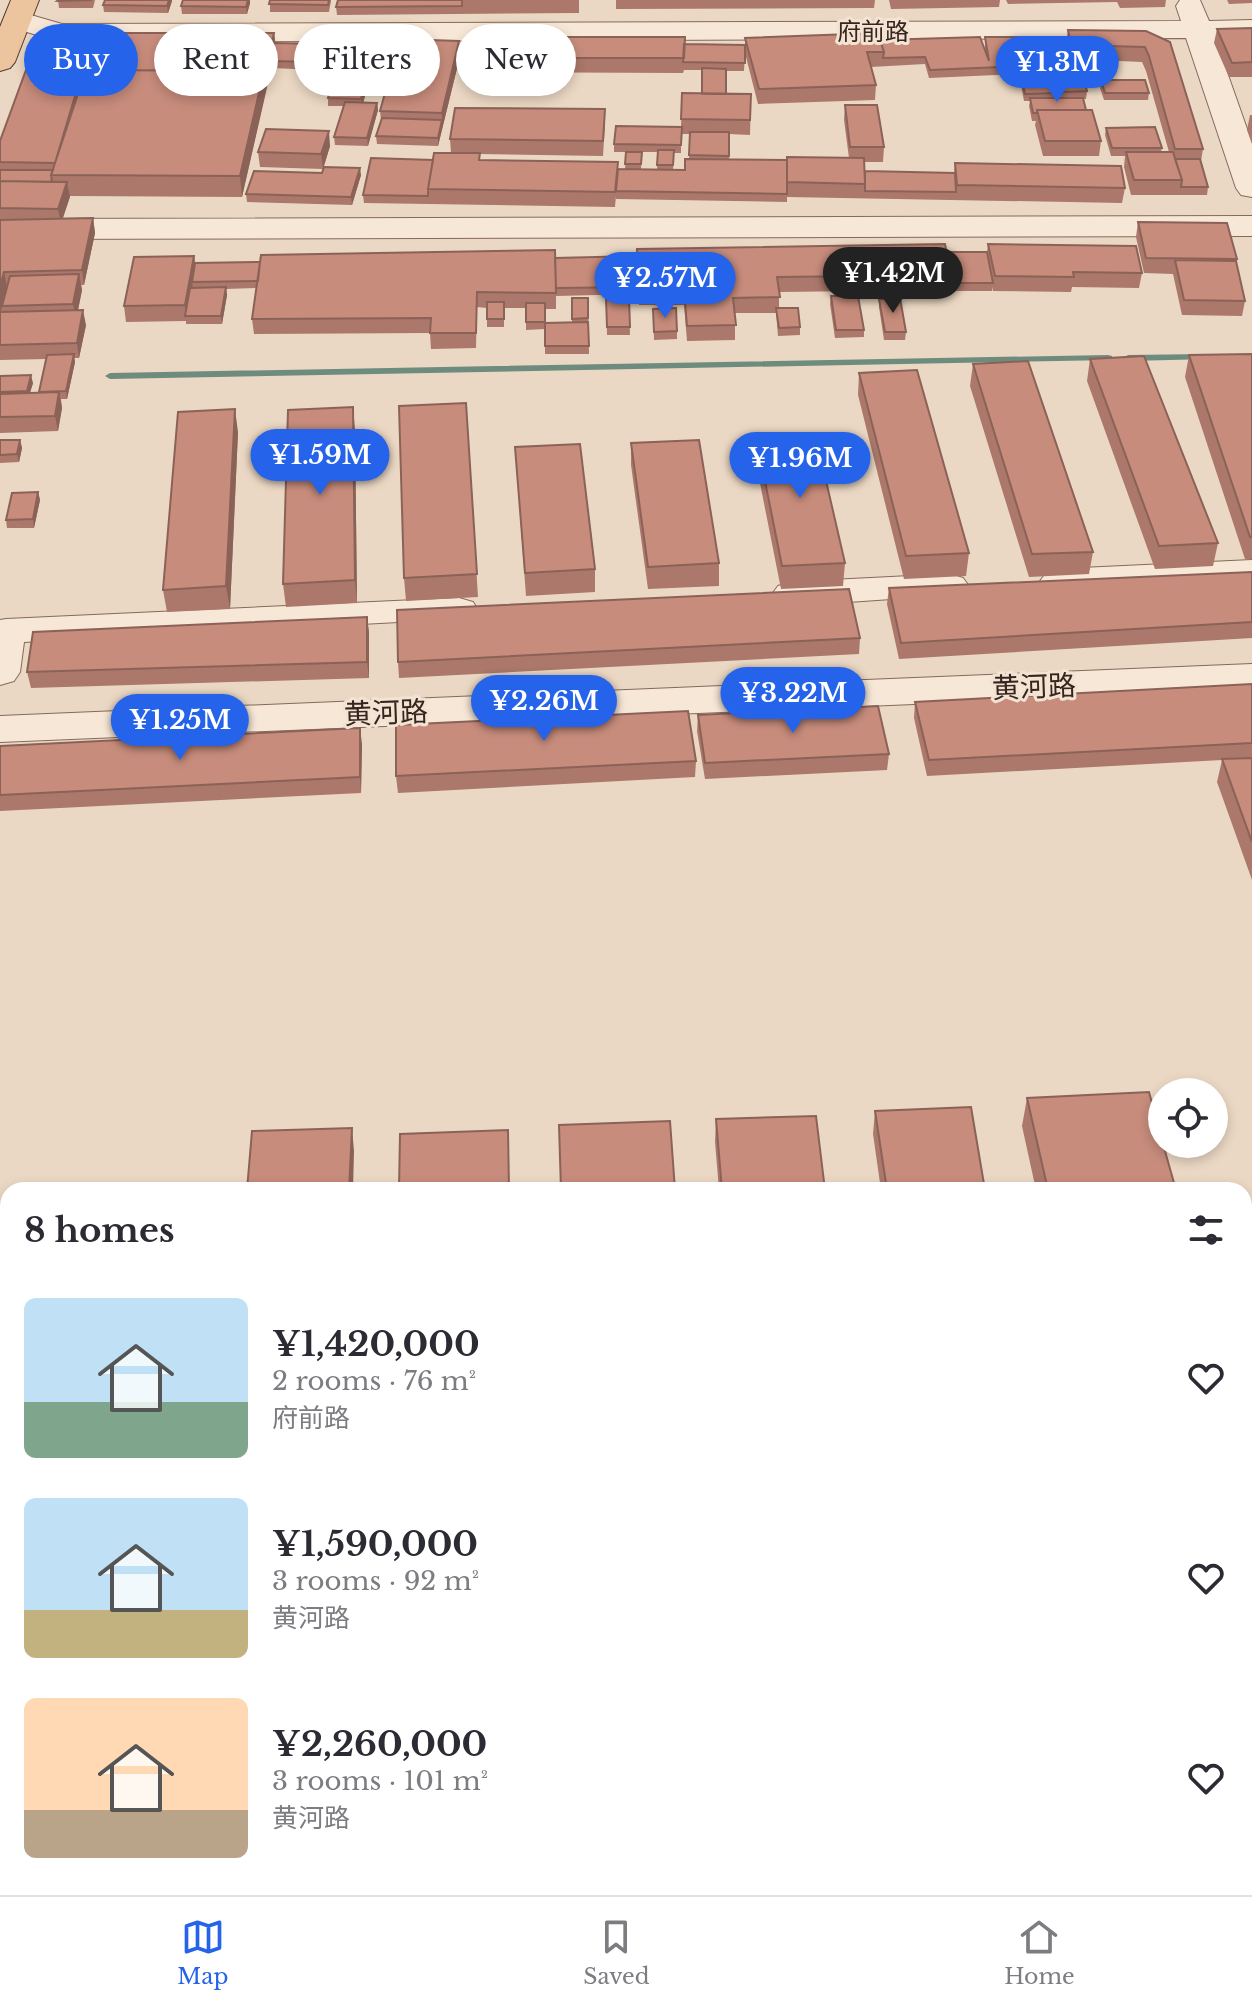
<!DOCTYPE html>
<html lang="en">
<head>
<meta charset="utf-8">
<style>
  body { margin:0; font-family:"Libre Baskerville","Noto Sans SC",serif; background:#f7f7f7; color:#2b2b33; height:100vh; display:flex; flex-direction:column; font-size:30px; white-space:nowrap }
  * { box-sizing:border-box; margin:0 }
  p { font-size:26px; color:#7c7c81 }
  .icon { flex:none; width:44px; height:44px; fill:none; stroke:currentColor; stroke-width:2; stroke-linecap:round; stroke-linejoin:round }
  .map { position:relative; flex:1; overflow:hidden }
  .sheet { position:absolute; left:0px; top:1182px; width:1252px; height:714px; display:flex; flex-direction:column; background:#fff; border-radius:24px 24px 0 0; box-shadow:0 4px 12px #0003 }
  .sheet>* { flex:none }
  .hud { position:absolute; left:24px; top:24px; width:800px; height:72px; display:flex; gap:16px }
  .fabs { position:absolute; left:1148px; top:1078px; display:grid; gap:16px }
  .fabs a { display:grid; place-items:center; width:80px; height:80px; border-radius:50%; background:#fff; box-shadow:0 4px 12px #0003; font-size:40px }
  .price { position:absolute; translate:-50% -68px; padding:0 18px; border-radius:28px; background:#2563eb; color:#fff; font-size:26px; line-height:52px; filter:drop-shadow(0 2px 4px #0008) }
  .price::after { content:''; position:absolute; left:50%; top:48px; width:24px; height:18px; margin-left:-12px; background:inherit; clip-path:polygon(0 0,100% 0,50% 100%) }
  .price.on { background:#222; color:#fff }
  ul { padding:0; list-style:none }
  li { display:flex; align-items:center; gap:24px; height:200px; padding:0 24px }
  li span { display:grid; place-items:center; flex:none; width:224px; height:160px; border-radius:12px; color:#555 }
  li>.icon { margin-inline-start:auto }
  span .icon { width:96px; height:96px; fill:#fffc; stroke-width:1 }
  li b { font-size:34px }
  h2 { display:flex; justify-content:space-between; align-items:center; height:96px; padding:0 24px; font-size:34px }
  .chip { padding:0 28px; border-radius:36px; background:#fff; box-shadow:0 4px 12px #0003; font-size:28px; line-height:72px }
  .chip.on { background:#2563eb; color:#fff }
  .dock { display:flex; justify-content:space-around; align-items:center; height:112px; border-top:2px solid #e1e1e2; background:#fff; font-size:22px; color:#7c7c81 }
  .dock a { display:grid; justify-items:center; gap:4px }
  .dock .on { color:#2563eb }
  .map>svg:first-child { display:block }
  .lines { fill:none; stroke-linecap:round; stroke-linejoin:round }
  .stream { fill:#6d8c7e; fill-rule:evenodd }
  .minor-casing { stroke:#85695c; stroke-width:2 }
  .major-casing { stroke:#533930; stroke-width:2 }
  .minor { fill:#f7e7d7; fill-rule:evenodd }
  .major { fill:#ecc49e; fill-rule:evenodd }
  .wall { fill:#ab786b; fill-rule:evenodd }
  .shaded-wall { fill:#8b6257 }
  .building { fill:#c78c7c; stroke:#8b6257; stroke-width:2 }
  .labels { text-anchor:middle; dominant-baseline:central; stroke-width:6; stroke-linejoin:round; paint-order:stroke }
  .far-street-label { font-size:24px; fill:#36251f; stroke:#f3e3d3 }
  .street-label { font-size:28px; fill:#36251f; stroke:#f3e3d3 }
</style>
</head>
<body>
<div class="map">
<svg width="1252" height="1895" viewBox="0 0 1252 1895">
  <rect width="100%" height="100%" fill="#ebd8c4"/>
  <g class="lines">
    <path class="stream" d="M1208,354L1212,355V359L1128,361L1123,358L1128,355Z
      M1108,355L1112,356V360L110,379L105,376L110,373Z"/>
    <g class="minor-casing">
      <path id="minor" d="M1180,0H1200L1209,21L1252,20V38H1215L1252,143V197L1241,195L1236,188L1186,38L60,42L7,26L3,20L7,14L17,11L62,24L1181,21L1176,6Z
        M1252,216V236L0,239V219Z
        M1252,560V584L1059,593L1046,589L1040,581L1046,573L1059,569Z
        M950,574L963,578L969,586L963,594L791,606L778,602L772,594L778,586L791,582Z
        M459,598L473,602L478,610L473,618L24,642L20,672L14,681L0,685V620L6,619Z
        M1252,664V690L0,742V716Z
        M0,1463H8V1509H0Z"/>
    </g>
    <g class="major-casing">
      <path id="major" d="M11,0H39L15,62L10,68L0,71V27Z"/>
    </g>
    <use href="#minor" class="minor"/>
    <use href="#major" class="major"/>
  </g>
  <path class="wall" d="M58,0H95L93,8H59Z
    M105,0H172V1L168,13L104,12L103,5Z
    M270,0H331V1L329,12H270Z
    M338,0H579V13L337,15L336,7Z
    M616,0H875L874,8L616,9Z
    M889,0H1000L999,7L891,9Z
    M1006,0H1166L1165,7L1120,8L1117,2L1008,4Z
    M1227,0H1252V3L1229,4Z
    M250,3L247,14H182L181,6Z
    M1252,28V77H1229L1214,43L1217,29Z
    M1068,30L1146,31L1203,149L1201,161L1208,187L1207,195H1131L1124,167L1125,156H1111L1105,135L1106,128L1162,148L1161,152H1169L1146,71L1142,62L1072,59V66L1087,91L1086,99H1083L1086,110L1101,141L1099,156H1043L1035,125L1036,121H1032L1029,106L1030,101H1024L1019,74L929,78L925,64L871,67L876,85L875,100L758,104L745,53L744,71H726V94H751L750,135L729,134V160H787L849,158L844,120L845,105L884,147L883,162H864L865,171L954,173L955,163L1125,188L1122,203L787,197V202L616,199V196L615,207L364,203L363,195L433,160L451,153L450,139L605,123L603,156L480,154V160L625,169L626,152H614V144L681,127L682,93L702,94V70H684L683,73L468,72V58L684,44L745,45V38L880,40L985,51V37H1067ZM1025,66H1056L1055,73L1061,98H1056L1057,93L1025,68ZM681,134H690L689,159L685,170H673L674,153H681ZM642,152H658L657,170L641,169Z
    M274,33L275,43L320,44L389,40L390,54L385,73H370V79L363,102L377,103L378,110L368,146L335,145L334,137L344,106H328V98L336,72L317,71V70L271,68L242,197L70,196L62,218H93L95,233L84,285H81L82,290L78,310L86,325L79,358H74L75,362L67,399H61L62,408L58,431L0,433V376L33,383L30,393H39L46,359L0,360V141L34,59L92,45L93,53L87,70H96Z
    M460,56L438,146L377,144L376,136L381,120L380,111Z
    M1101,80L1149,93L1148,100H1104L1100,88Z
    M1250,115H1252V144L1247,130Z
    M330,146L323,169L260,167L258,152Z
    M361,175L352,205L247,202L246,194Z
    M1138,222L1237,259L1236,264L1245,301L1242,316L1182,315L1173,274L1144,273L1136,237Z
    M988,244L1142,273L1139,288L1072,287L1071,292L993,291L992,287V291H950V289V290L779,292V308L800,327V335L778,336L776,313H735V340L687,341L684,305H639L638,293V294L556,296V295V309H545V323H572V298H588L589,354H545V329L526,330V308H504V327H487V308L477,307L476,348L431,349L430,333L254,334L252,319L257,288L226,289L227,295L222,324H186V321L126,322L124,306L194,256L195,263L987,252Z
    M831,296L864,330V337L835,338L830,304Z
    M606,298H629L630,335H607Z
    M879,299L906,332L905,340H884L879,307Z
    M653,309L677,331V339L654,340Z
    M1252,354V559H1245L1185,377L1189,355Z
    M1090,359L1218,543L1213,566L1155,569L1087,381Z
    M973,364L1093,552L1089,574L1029,577L970,386Z
    M859,373L969,553L966,576L904,579L858,395Z
    M466,403L478,597L406,601L404,578Z
    M355,430L357,603L286,607L283,584Z
    M238,432L230,609L167,612L163,590Z
    M756,436L845,563L843,586L781,589L755,458Z
    M0,440H20L22,448L19,462L0,463Z
    M631,443L719,563V586L648,589L631,465Z
    M515,447L595,569V592L526,596Z
    M38,492L40,500L34,528H7L6,520Z
    M1252,572V638L899,659L887,604L889,588Z
    M367,617L369,633V678L31,688L27,672Z
    M860,638L859,654L399,678L398,662Z
    M1252,684V880L1217,782L1222,760L927,776L914,718L915,702Z
    M698,715L889,754L887,770L705,779L697,731Z
    M362,744L361,793L0,811V746Z
    M696,761L695,777L398,793L396,776Z
    M1027,1098L1176,1190H1036L1022,1126Z
    M875,1111L985,1190H881L873,1134Z
    M716,1119L825,1190H719L715,1142Z
    M1244,1441L1252,1470V1771H1244Z
    M8,1499V1755L0,1756V1500Z"/>
  <path class="shaded-wall" d="M169,0H172V1L168,13L167,6Z
    M248,0H250V3L247,14L246,7Z
    M274,33L276,47L270,61L271,68L266,92L264,78Z
    M389,40L390,54L385,73L384,59Z
    M459,41L460,56L438,146V138L442,120V113Z
    M92,45L93,53L87,70L88,73L56,163L86,59Z
    M264,71L266,92L242,197L240,176Z
    M369,71L370,79L362,107L361,99Z
    M377,103L378,110L368,146L367,138Z
    M329,131L330,146L323,169L321,154Z
    M360,168L361,175L352,205L351,197Z
    M67,182L70,197L61,224L58,209Z
    M93,218L95,233L84,285L82,270Z
    M194,256L196,271L192,282L193,289L186,316L185,305Z
    M4,272L7,287L0,315V287Z
    M79,274L82,290L76,320L73,304Z
    M226,287L227,295L222,324L221,316Z
    M83,310L86,325L79,358L77,343Z
    M74,354L75,362L67,399L66,391Z
    M31,375L33,383L28,399L27,391Z
    M59,392L62,408L58,431L55,416Z
    M353,407L355,430L357,603L355,580Z
    M235,409L238,432L230,609L226,586Z
    M20,440L22,448L19,462L17,454Z
    M38,492L40,500L34,528L33,519Z
    M367,617L369,633V678L367,662Z
    M360,728L362,744L361,793L360,777Z
    M352,1128L354,1151L353,1190H349Z"/>
  <path class="building" d="M58,0H92L57,1Z
    M105,0H169L167,6L103,5Z
    M183,0H248L246,7L181,6Z
    M270,0H329L328,5L269,4Z
    M338,0H462V6L336,7Z
    M1252,28V62L1232,63L1217,29Z
    M1068,30L1146,31L1170,42L1203,149H1175L1149,56L1145,47L1071,45Z
    M108,33H274L264,78V71L96,70Z
    M878,33L884,52H867L876,85L759,89L745,38Z
    M322,37L389,40L384,59L316,56Z
    M468,37H685L684,58H468Z
    M980,37L989,61L985,37H1067L1072,59H1024L1025,66L930,70L925,57L883,58L884,52L880,40Z
    M400,39L459,41L442,113L380,111Z
    M274,43L320,44L316,56L317,62L270,61Z
    M684,44L745,45V63L683,62Z
    M40,45H92L86,62V59H34Z
    M30,59H86L55,163L0,162V141Z
    M1056,66H1080L1087,91L1062,92Z
    M702,68L726,69V94H702Z
    M1019,68H1050L1057,93L1025,94Z
    M86,70L264,71L240,176L51,175Z
    M336,70L369,71L361,99L328,98Z
    M1101,80H1145L1149,93H1105Z
    M682,93L751,94L750,120L681,119Z
    M1030,98H1083L1086,110H1037V113H1033Z
    M345,102L377,103L367,138L334,137Z
    M845,105H877L884,147H850Z
    M455,108L605,109L603,141L450,139Z
    M1037,110H1092L1101,141H1045Z
    M382,118L442,120L438,138L376,136Z
    M616,126L682,127L681,145L614,144Z
    M1155,127L1162,148H1112L1106,128Z
    M266,129L329,131L321,154L258,152Z
    M690,132H729V156L689,155Z
    M658,150H674L673,165H657Z
    M626,152H642L641,164H625Z
    M1126,152H1173L1182,180H1134Z
    M434,153H480L479,160L618,162L615,192L428,189Z
    M787,157L864,158L865,184L787,182Z
    M371,158L433,160L428,189V196L363,195Z
    M685,159L787,160V194L616,191L618,169L685,170Z
    M1175,159H1200L1208,187H1181L1182,180Z
    M955,163L1121,166L1125,188L957,185Z
    M324,167L360,168L351,197L246,194L254,171L322,173Z
    M0,170H53L51,175L52,182L0,181Z
    M865,171L955,173L956,192L865,191Z
    M0,181L67,182L58,209L0,208Z
    M93,218L82,270L4,272L0,287V220Z
    M1138,222L1227,223L1237,259L1146,258Z
    M945,244L951,275L777,277L780,297L733,298L736,325L687,326L684,289L639,290L637,249Z
    M988,244L1136,246L1142,273L1073,272L1074,277L995,276Z
    M555,250L556,293L477,292L476,333H430L431,318L252,319L261,255Z
    M946,252H987L993,283H951V275Z
    M194,256L185,305L124,306L134,257Z
    M637,256L638,287L556,288L555,258Z
    M1175,260L1236,261L1245,301L1184,300Z
    M260,262L258,281L192,282L195,263Z
    M79,274L73,304L2,306L10,276Z
    M226,287L221,316H185L190,288Z
    M831,296H858L864,330H836Z
    M572,298H588V318L572,319Z
    M606,298H629L630,327H607Z
    M900,298L906,332H885L879,299Z
    M487,302H504V319H487Z
    M526,303H545V322H526Z
    M676,308L677,331L654,332L653,309Z
    M776,308H798L800,327L779,328Z
    M83,310L77,343L0,345V312Z
    M588,322L589,346H545V323Z
    M74,354L66,391L39,392L47,355Z
    M1252,354V537H1250L1189,355Z
    M1144,356L1218,543L1159,546L1090,359Z
    M1028,361L1093,552L1032,554L973,364Z
    M917,370L969,553L906,556L859,373Z
    M31,375L27,391L0,392V376Z
    M59,392L55,416L0,417V394Z
    M466,403L477,574L404,578L399,406Z
    M353,407L355,580L283,584L288,410Z
    M235,409L226,586L163,590L178,412Z
    M815,433L845,563L782,566L756,436Z
    M0,440H20L17,454L0,455Z
    M699,440L719,563L648,567L631,443Z
    M580,444L595,569L525,573L515,447Z
    M38,492L33,519L6,520L12,493Z
    M1252,572V622L901,643L889,588Z
    M849,589L860,638L398,662L397,610Z
    M367,617V662L27,672L33,632Z
    M1252,684V743L929,760L915,702Z
    M878,706L889,754L705,763L698,715Z
    M688,711L696,761L396,776V725Z
    M360,728V777L0,795V746Z
    M1252,758V842L1222,759Z
    M1149,1092L1162,1139V1144H1163L1176,1190H1048L1027,1098Z
    M971,1107L985,1190H887L875,1111Z
    M816,1116L825,1190H722L716,1119Z
    M670,1121L675,1190H561L559,1125Z
    M352,1128L349,1190H247L252,1131Z
    M508,1130L509,1190H399L400,1134Z
    M1244,1441L1252,1470V1746L1244,1747Z
    M8,1499V1735H0V1500Z"/>
  <g class="labels">
    <g class="far-street-label">
      <text x="873" y="31">府前路</text>
    </g>
    <g class="street-label">
      <text transform="translate(1034 687) rotate(-2)">黄河路</text>
      <text transform="translate(386 713) rotate(-2)">黄河路</text>
    </g>
  </g>
</svg>
<div class="fabs">
<a><svg class="icon" aria-label="locate" viewBox="0 0 24 24"><circle cx="12" cy="12" r="6"/><path d="M12 2v4M12 18v4M2 12h4M18 12h4"/></svg></a>
</div>
<b class="price" style="left:1057px;top:104px">¥1.3M</b>
<b class="price on" style="left:893px;top:315px">¥1.42M</b>
<b class="price" style="left:665px;top:320px">¥2.57M</b>
<b class="price" style="left:320px;top:497px">¥1.59M</b>
<b class="price" style="left:800px;top:500px">¥1.96M</b>
<b class="price" style="left:793px;top:735px">¥3.22M</b>
<b class="price" style="left:544px;top:743px">¥2.26M</b>
<b class="price" style="left:180px;top:762px">¥1.25M</b>
<div class="hud">
<a class="chip on">Buy</a>
<a class="chip">Rent</a>
<a class="chip">Filters</a>
<a class="chip">New</a>
</div>
<section class="sheet">
<h2>8 homes<svg class="icon" aria-label="filters" viewBox="0 0 24 24"><path d="M4 7h16M4 17h16"/><circle cx="9" cy="7" r="2"/><circle cx="15" cy="17" r="2"/></svg></h2>
<ul>
<li><span style="background:linear-gradient(#bfe0f5 65%,#7fa58c 0)"><svg class="icon" aria-label="home" viewBox="0 0 24 24"><path d="M3 11l9-7 9 7M6 9v11h12V9"/></svg></span><div><b>¥1,420,000</b><p>2 rooms · 76 m²</p><p>府前路</p></div><svg class="icon" aria-label="heart" viewBox="0 0 24 24"><path d="M12 20l-8-8c-3-5 5-10 8-4 3-6 11-1 8 4z"/></svg></li>
<li><span style="background:linear-gradient(#bfe0f5 70%,#c2b280 0)"><svg class="icon" aria-label="home" viewBox="0 0 24 24"><path d="M3 11l9-7 9 7M6 9v11h12V9"/></svg></span><div><b>¥1,590,000</b><p>3 rooms · 92 m²</p><p>黄河路</p></div><svg class="icon" aria-label="heart" viewBox="0 0 24 24"><path d="M12 20l-8-8c-3-5 5-10 8-4 3-6 11-1 8 4z"/></svg></li>
<li><span style="background:linear-gradient(#ffd9b3 70%,#b9a48a 0)"><svg class="icon" aria-label="home" viewBox="0 0 24 24"><path d="M3 11l9-7 9 7M6 9v11h12V9"/></svg></span><div><b>¥2,260,000</b><p>3 rooms · 101 m²</p><p>黄河路</p></div><svg class="icon" aria-label="heart" viewBox="0 0 24 24"><path d="M12 20l-8-8c-3-5 5-10 8-4 3-6 11-1 8 4z"/></svg></li>
</ul>
</section>
</div>
<nav class="dock">
<a class="on"><svg class="icon" aria-label="map" viewBox="0 0 24 24"><path d="M3 6l6-2 6 2 6-2v14l-6 2-6-2-6 2zM9 4v14M15 6v14"/></svg>Map</a>
<a><svg class="icon" aria-label="saved" viewBox="0 0 24 24"><path d="M7 4h10v16l-5-4-5 4z"/></svg>Saved</a>
<a><svg class="icon" aria-label="home" viewBox="0 0 24 24"><path d="M3 11l9-7 9 7M6 9v11h12V9"/></svg>Home</a>
</nav>
</body>
</html>
